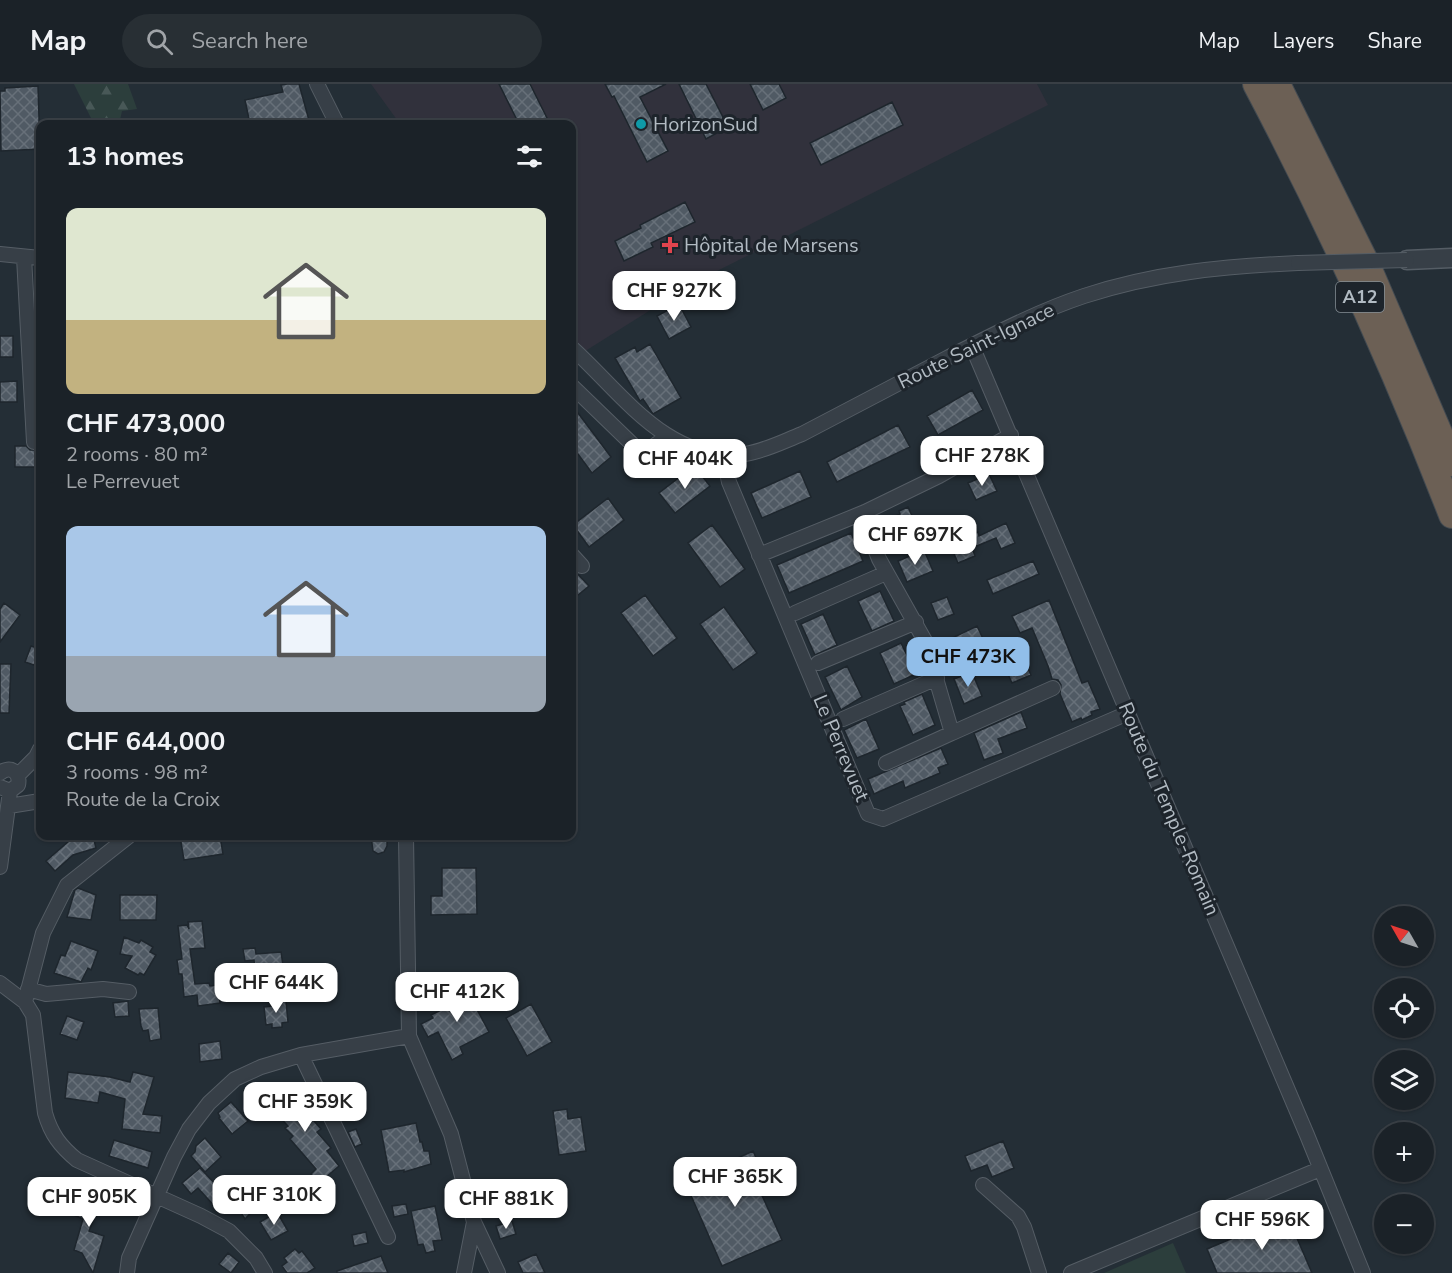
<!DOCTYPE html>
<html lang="en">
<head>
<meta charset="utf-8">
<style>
  body { margin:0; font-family:"Nunito Sans",sans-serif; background:#282f34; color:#f1f3f6; height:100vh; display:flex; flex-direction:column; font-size:22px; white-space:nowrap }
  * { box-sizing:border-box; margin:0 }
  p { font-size:20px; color:#a0a4a8 }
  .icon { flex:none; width:33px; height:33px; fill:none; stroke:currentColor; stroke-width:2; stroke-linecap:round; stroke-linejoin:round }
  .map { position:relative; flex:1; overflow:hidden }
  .side { position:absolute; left:36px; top:36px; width:540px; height:720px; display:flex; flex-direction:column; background:#1b2228; border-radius:12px; box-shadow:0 2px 4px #0004,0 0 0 2px #393f45 }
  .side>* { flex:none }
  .needle { width:39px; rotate:309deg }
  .fabs { position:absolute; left:1374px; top:822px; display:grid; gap:12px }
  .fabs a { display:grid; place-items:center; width:60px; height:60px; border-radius:50%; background:#1b2228; box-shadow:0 2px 4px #0004,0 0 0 2px #393f45; font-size:30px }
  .price { position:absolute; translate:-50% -51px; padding:0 14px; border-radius:12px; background:#fff; color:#222; font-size:20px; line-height:39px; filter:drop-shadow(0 2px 3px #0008) }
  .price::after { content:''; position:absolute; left:50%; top:36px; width:18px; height:14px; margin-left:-9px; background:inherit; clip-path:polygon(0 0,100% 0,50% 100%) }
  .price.on { background:#91bee9; color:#111 }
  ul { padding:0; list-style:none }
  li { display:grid; align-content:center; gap:12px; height:318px; padding:0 30px }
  li span { display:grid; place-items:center; height:186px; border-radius:12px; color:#555 }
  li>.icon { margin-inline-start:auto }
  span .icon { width:108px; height:108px; fill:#fffc; stroke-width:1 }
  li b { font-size:26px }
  h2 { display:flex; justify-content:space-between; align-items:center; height:72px; padding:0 30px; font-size:26px }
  header { display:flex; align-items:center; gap:36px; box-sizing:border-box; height:84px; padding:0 30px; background:#1b2228; border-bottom:2px solid #393f45 }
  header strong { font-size:28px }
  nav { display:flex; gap:33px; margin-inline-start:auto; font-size:21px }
  .search { width:420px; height:54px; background:#282f34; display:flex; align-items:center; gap:15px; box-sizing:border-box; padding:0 21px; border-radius:33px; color:#a0a4a8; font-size:22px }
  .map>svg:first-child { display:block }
  .medical { fill:#31313c }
  .forest { fill:url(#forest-firs) }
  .pitch { fill:#2c3e3c }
  .building { fill:url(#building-cross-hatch); stroke:#1e262d; stroke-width:1.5 }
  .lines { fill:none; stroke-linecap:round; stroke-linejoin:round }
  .minor-casing { stroke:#555d65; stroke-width:16 }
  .tertiary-casing { stroke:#555d65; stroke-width:21 }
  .motorway-casing { stroke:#424a51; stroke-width:28 }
  .minor { stroke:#373f47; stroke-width:14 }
  .tertiary { stroke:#373f47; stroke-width:18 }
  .motorway { stroke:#6c6055; stroke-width:26 }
  .minor-bridge-casing { stroke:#555d65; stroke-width:16; stroke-linecap:butt }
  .minor-bridge { stroke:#373f47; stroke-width:14 }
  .culture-dot { fill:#0f9aa8; stroke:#1d242b; stroke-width:2 }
  .health-dot { fill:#e0444e; stroke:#1d242b; stroke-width:2 }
  .labels { text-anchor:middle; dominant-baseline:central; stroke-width:6; stroke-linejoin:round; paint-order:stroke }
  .shield { fill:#1d242b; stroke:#858e95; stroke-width:1.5 }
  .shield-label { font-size:18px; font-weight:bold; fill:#b2bbc3 }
  .poi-label { font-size:20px; fill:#b2bbc3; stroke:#1d242b; text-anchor:start }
  .street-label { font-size:20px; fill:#b2bbc3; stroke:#1d242b }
</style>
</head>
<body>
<header>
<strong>Map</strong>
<div class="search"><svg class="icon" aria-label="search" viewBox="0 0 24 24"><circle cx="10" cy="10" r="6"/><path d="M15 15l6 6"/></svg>Search here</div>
<nav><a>Map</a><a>Layers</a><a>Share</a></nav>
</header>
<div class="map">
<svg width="1452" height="1189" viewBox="0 0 1452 1189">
  <defs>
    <pattern id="forest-firs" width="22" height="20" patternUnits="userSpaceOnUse" patternTransform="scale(1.5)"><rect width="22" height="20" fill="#2c3e3c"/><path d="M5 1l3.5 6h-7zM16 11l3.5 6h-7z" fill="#485857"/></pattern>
    <pattern id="building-cross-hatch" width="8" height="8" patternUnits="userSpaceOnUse" patternTransform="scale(1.5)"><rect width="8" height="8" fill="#505a64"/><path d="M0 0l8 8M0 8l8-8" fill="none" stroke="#677079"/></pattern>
  </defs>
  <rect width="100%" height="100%" fill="#242e36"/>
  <path class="medical" d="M371,0H1037L1048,21L695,198L579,271L572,264V40H400Z"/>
  <path class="forest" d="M74,0H128L137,25L122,27L119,40H94Z"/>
  <path class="pitch" d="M1173,1159L1186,1189H1104Z"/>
  <path class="building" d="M287,0H299L310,40H250L245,16L283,8L281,1Z
    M499,0H530L550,40H519Z
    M605,0H666L640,13L668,67L647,78L614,12L612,13Z
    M679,0H706L728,43L706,55Z
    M750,0H779L786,14L763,26Z
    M38,2L40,65L1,67L0,7H5V4Z
    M892,18L903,41L821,81L810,59Z
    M685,118L695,138L651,159L653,163L624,177L615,157L641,144L640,141Z
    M679,220L691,243L669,255L657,232Z
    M0,252H13V273H0Z
    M650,260L681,314L653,330L643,315L640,317L615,274L635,263L637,268Z
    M17,297V318H0V298Z
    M972,306L983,326L938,351L927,332Z
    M572,321L611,373L592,389L572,362Z
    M898,341L910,363L837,398L827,378Z
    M15,362H26L30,366H38V383H15Z
    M694,382L710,402L675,429L659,409Z
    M800,387L811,413L762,434L751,409Z
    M989,390L997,407L976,416L968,399Z
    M608,414L624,436L589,463L573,441Z
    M908,423L913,434L904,438L903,436L906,443L887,452L881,438L900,430L899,427Z
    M1006,439L1015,459L1001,465L996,454L972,464L975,472L958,479L951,463L960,460L958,456L978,448L979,452Z
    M712,441L745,485L720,503L688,459Z
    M851,449L863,477L789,509L777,481Z
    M924,466L933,487L907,498L898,477Z
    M1033,477L1039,490L993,510L987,496Z
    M572,484L589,502L572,516Z
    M880,507L894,537L872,547L858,517Z
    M645,511L677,554L653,572L621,529Z
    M947,513L954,530L938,536L931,519Z
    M1049,516L1082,599L1088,597L1100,625L1091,628L1092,631L1082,636L1081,634L1072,638L1060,610L1061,601L1058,596L1052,595L1048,582L1032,544L1020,549L1012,532Z
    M4,519L20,531L0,558V525Z
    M724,523L757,569L733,586L700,540Z
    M823,530L837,561L815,571L801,540Z
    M977,542L986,561L958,573L950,555Z
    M901,559L916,590L894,600L880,569Z
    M31,562L40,565V583L25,578Z
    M1021,569L1031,591L1012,599L1002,577Z
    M0,580H11L9,629H0Z
    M847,582L862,613L841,626L825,593Z
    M972,588L982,612L964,620L954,595Z
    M922,610L935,641L913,651L900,622L905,620L904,618Z
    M1021,628L1027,644L998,655L1003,669L984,676L974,649Z
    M866,635L879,665L857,674L844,646Z
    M941,664L948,680L938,684L940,689L905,704L903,697L874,710L868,695Z
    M68,752H93L96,764L73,771L55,787L46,777L69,757Z
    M180,752H220L223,770L184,776Z
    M371,752H387V762L384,768L378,770L373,767Z
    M442,784H476L477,830L431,831V812H442Z
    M78,804L96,811L91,836L67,833L75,806Z
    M120,811H157L156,836H120Z
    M202,837L205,864L190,865L195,900L209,899L210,902L218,901L220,919L198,922L197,911L184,913L182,890H179L177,876L182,875L178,842L187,841L189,845L188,838Z
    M124,853L139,859L141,856L153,863L150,868L156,871L144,891L140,889L138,891L125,884L132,872L120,870Z
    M71,857L98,867L91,886L88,884L81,898L54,889L61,871L65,872Z
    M255,864L256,870L281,868L284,888L259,892L258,884L255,885L254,876L245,877L243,865Z
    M464,901L489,948L460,963L463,970L452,976L438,948L428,953L421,940L433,934L431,931L451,921L445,911Z
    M128,917L129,932L115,933L113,919Z
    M286,917L288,938L282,939V943L272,944V940L266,941L264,923L272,922L271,918Z
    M531,920L552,958L527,972L506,934Z
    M158,924L161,955L150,957L148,946L143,947L141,942L139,925Z
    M67,932L84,938L77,956L60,950Z
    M220,957L222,975L200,978L199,960Z
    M68,988L110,993L130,998L133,988L154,993L143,1030L162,1032L160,1049L122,1045L125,1015L100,1008L98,1019L65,1014Z
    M291,999L305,1016L300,1021L321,1045L317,1048L331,1064L327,1067L339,1082L319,1099L311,1090L316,1085L290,1055L293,1052L285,1044L288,1042L274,1027L282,1019L276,1013Z
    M231,1018L248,1037L232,1050L219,1034L220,1033L218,1029Z
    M567,1025L568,1035L581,1033L586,1067L559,1071L553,1027Z
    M416,1039L420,1058H422L424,1067H429L431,1080L404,1088V1086L389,1088L381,1046Z
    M356,1045L362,1060L355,1063L348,1048Z
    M205,1054L221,1073L205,1088L191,1072L195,1068L196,1062Z
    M114,1056L152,1068L148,1084L109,1072Z
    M1003,1057L1014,1084L992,1093L987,1081L971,1087L965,1072Z
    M753,1067L769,1103L760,1107L782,1156L722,1182L685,1098Z
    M200,1084L220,1105L232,1093L257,1122L245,1135L238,1124L234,1128L225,1118L217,1125L198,1104L191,1110L182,1099Z
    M85,1105L103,1112L89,1147L104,1152L93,1189L82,1169L74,1166L83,1135L74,1131Z
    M406,1120L408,1130L394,1133L392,1122Z
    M435,1122L442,1156L433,1157L435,1167L426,1169L423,1160L418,1161L411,1127Z
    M277,1128L288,1147L271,1156L260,1138Z
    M1287,1131L1312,1189H1217L1207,1165Z
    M512,1137L516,1150L500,1155L496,1142Z
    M366,1148L368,1159L354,1162L352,1151Z
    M295,1165L299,1169L302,1167L315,1184L307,1189H287L282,1182L287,1178L284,1174Z
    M228,1169L239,1178L231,1189L219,1180Z
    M536,1170L545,1189H523L518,1178Z
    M381,1172L388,1189H337V1187Z"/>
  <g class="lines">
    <g class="minor-casing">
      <path id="minor" d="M317,0L337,40
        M0,170L40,174
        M24,173L34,358
        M972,262L1307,1051L1363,1189
        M572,264C622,309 668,380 745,370C765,367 784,357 802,350C850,325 899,299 947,274C991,252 1036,228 1084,212C1154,189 1225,182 1298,179
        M572,302L633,361L641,366L654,362L667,352
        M723,370L729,398L868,730L883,735L1128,629
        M865,428L871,455L879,475L925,557L952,649L886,679
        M572,471L582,482
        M759,471L865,428L939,392L1011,351
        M795,529L886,489
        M818,579L916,538
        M843,635L937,594
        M952,649L1053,604
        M0,689C10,681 21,688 18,701L10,707L0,703
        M18,691L36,673L40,665
        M9,722L40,717
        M406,752L409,952L451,1050L474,1138L464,1189
        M0,783L10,707
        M0,899L25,918L33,931L45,1029C51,1050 60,1062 77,1076L201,1132L229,1147L256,1174L265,1189
        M28,905L46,910L103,905L129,908
        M25,918L43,849L67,801L129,752
        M301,971L388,1153
        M983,1101L1018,1132L1024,1143L1039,1189
        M474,1138L498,1189
        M127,1189L129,1174L174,1073L189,1045L209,1019L235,995L261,983L301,971L409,952
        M1071,1189L1320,1085"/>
    </g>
    <g class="tertiary-casing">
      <path id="tertiary" d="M1407,176L1452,174"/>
    </g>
    <g class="motorway-casing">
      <path id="motorway" d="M1256,0C1330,140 1395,284 1452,431
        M1277,0L1367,181L1452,379"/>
    </g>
    <use href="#minor" class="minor"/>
    <use href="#tertiary" class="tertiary"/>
    <use href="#motorway" class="motorway"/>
    <g class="minor-bridge-casing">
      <path id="minor-bridge" d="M1298,179L1407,176"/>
    </g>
    <use href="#minor-bridge" class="minor-bridge"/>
  </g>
  <circle class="culture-dot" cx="641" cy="40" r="6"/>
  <path class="health-dot" d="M667 152h6v6h6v6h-6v6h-6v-6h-6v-6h6z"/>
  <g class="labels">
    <rect class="shield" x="1336" y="198" width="48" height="30" rx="4.5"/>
    <g class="shield-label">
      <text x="1360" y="213">A12</text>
    </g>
    <g class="poi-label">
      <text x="653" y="40">HorizonSud</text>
      <text x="684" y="161">Hôpital de Marsens</text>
    </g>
    <g class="street-label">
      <text transform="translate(976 262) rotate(-26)">Route Saint-Ignace</text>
      <text transform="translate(841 664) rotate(67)">Le Perrevuet</text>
      <text transform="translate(1169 725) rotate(67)">Route du Temple-Romain</text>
    </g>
  </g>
</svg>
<div class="fabs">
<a><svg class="needle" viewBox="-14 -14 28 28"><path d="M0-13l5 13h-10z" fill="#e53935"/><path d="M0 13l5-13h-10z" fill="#a0a4a8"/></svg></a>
<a><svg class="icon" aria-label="locate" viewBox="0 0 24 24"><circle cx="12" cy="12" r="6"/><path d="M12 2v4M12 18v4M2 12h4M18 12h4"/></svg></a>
<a><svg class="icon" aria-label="layers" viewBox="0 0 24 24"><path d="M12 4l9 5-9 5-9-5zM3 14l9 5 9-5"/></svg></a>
<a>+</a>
<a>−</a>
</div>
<b class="price" style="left:674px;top:238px">CHF 927K</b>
<b class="price" style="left:982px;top:403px">CHF 278K</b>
<b class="price" style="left:685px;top:406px">CHF 404K</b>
<b class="price" style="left:915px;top:482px">CHF 697K</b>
<b class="price on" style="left:968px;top:604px">CHF 473K</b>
<b class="price" style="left:276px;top:930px">CHF 644K</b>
<b class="price" style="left:457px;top:939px">CHF 412K</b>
<b class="price" style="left:305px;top:1049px">CHF 359K</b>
<b class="price" style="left:735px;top:1124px">CHF 365K</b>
<b class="price" style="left:274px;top:1142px">CHF 310K</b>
<b class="price" style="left:89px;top:1144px">CHF 905K</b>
<b class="price" style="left:506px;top:1146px">CHF 881K</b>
<b class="price" style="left:1262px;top:1167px">CHF 596K</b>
<section class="side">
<h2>13 homes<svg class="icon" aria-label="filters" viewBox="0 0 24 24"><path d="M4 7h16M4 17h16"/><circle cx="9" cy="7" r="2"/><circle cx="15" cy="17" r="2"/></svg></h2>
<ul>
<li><span style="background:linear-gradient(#dfe7d0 60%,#c2b280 0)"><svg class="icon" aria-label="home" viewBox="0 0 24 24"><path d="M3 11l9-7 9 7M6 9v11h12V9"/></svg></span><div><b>CHF 473,000</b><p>2 rooms · 80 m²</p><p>Le Perrevuet</p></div></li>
<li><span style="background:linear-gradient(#a9c7e8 70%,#9aa5b1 0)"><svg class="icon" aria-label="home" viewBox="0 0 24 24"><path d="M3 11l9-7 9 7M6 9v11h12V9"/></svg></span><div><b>CHF 644,000</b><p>3 rooms · 98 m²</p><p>Route de la Croix</p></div></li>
</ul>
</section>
</div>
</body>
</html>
